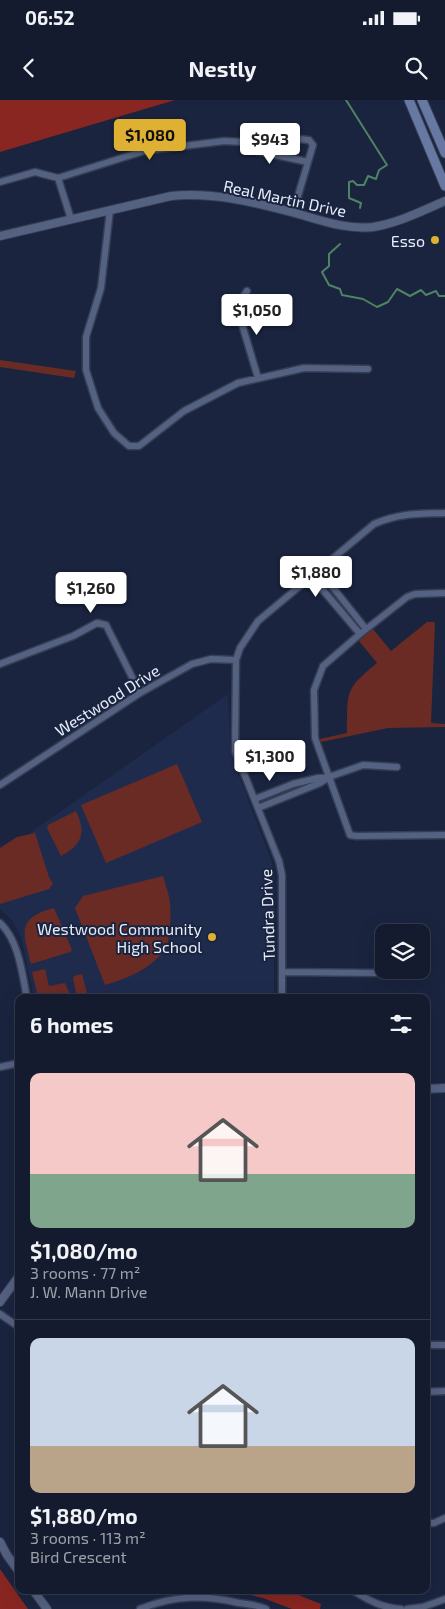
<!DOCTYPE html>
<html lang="en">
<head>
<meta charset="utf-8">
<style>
  body { margin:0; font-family:"Exo 2",sans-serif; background:#21283b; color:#f1f3f6; height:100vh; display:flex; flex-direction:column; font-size:19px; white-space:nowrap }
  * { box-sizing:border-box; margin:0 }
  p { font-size:16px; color:#9da1aa }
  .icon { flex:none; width:28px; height:28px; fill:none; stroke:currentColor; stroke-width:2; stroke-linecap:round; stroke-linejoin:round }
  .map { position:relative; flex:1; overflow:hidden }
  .drawer { position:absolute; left:15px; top:894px; width:415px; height:600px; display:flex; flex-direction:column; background:#141b2f; border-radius:10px; box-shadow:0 5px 20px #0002,0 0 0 1px #33394b }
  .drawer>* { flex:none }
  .tools { position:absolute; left:375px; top:824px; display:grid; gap:10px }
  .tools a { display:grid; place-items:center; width:55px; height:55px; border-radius:10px; background:#141b2f; box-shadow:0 5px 20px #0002,0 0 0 1px #33394b; font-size:25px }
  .price { position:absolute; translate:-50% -42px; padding:0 11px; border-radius:5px; background:#fff; color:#222; font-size:16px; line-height:32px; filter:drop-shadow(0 1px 2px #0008) }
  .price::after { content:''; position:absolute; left:50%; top:30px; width:15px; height:11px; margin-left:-8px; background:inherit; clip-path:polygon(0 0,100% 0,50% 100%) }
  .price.on { background:#deb133; color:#111 }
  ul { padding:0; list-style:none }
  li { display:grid; align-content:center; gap:10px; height:265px; padding:0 15px }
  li+li { border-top:1px solid #33394b }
  li span { display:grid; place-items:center; height:155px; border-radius:10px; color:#555 }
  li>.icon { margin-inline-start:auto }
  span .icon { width:90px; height:90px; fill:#fffc; stroke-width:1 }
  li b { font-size:21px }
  h2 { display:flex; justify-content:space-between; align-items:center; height:60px; padding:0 15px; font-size:21px }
  .status { display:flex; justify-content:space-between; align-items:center; height:35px; padding:0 25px; background:#141b2f; direction:ltr }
  .status svg { height:14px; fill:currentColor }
  header { display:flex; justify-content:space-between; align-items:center; height:65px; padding:0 15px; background:#141b2f; font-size:22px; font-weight:700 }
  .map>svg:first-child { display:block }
  .built { fill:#1f2b4d }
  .green { fill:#6a2b25 }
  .forest { fill:#892621 }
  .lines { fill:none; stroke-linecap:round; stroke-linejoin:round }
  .stream { stroke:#4e8363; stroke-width:2 }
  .minor-casing { stroke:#363e54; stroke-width:9 }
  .tertiary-casing { stroke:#363e54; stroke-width:10 }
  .secondary-casing { stroke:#363e54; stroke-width:11 }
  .minor { stroke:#546181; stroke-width:6 }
  .tertiary { stroke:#546181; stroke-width:8 }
  .secondary { stroke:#6778a3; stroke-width:9 }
  .poi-dot { fill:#deb133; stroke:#1a243f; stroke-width:2 }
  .labels { text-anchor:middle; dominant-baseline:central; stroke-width:4; stroke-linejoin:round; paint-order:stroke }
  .street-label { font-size:16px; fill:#e6edfc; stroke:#1a243f }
  .poi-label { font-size:16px; fill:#e6edfc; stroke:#1a243f; text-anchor:end }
</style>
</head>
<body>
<div class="status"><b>06:52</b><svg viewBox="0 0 49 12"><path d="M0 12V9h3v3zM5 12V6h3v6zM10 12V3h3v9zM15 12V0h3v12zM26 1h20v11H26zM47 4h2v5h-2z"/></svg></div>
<header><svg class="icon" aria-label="back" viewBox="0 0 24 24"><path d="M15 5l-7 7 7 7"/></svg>Nestly<svg class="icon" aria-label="search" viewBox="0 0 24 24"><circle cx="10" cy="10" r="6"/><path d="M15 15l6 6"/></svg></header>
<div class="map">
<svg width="445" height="1509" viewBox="0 0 445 1509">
  <rect width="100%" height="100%" fill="#1a243f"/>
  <path class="built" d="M228,594L230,645L233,660L272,762L274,777V897H34L21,837L12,820L0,809V754Z"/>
  <path class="green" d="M0,260L76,271L74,278L0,267Z
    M427,522H435L431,623L445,624V627L388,628L321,642L320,639L347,633C348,591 344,590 377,563L359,541L373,529L391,551Z
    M177,664L202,722L106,763L81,705Z
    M76,711C86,732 83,744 61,756L47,728L48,725Z
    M35,733L49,777L53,784L49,789L0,804V748L17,737Z
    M163,776C165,784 169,794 170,802C171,813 171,840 165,849C153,868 126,879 105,885L75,808L83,796Z
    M54,808L72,850L70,852L31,864C23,833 16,818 54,808Z
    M45,869L49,886L65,883L71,897L76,893L73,878L74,876L82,874L88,897H38L32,872Z"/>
  <path class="forest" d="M0,0H175L0,52Z
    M0,1469L28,1509H0Z
    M232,1490H286L321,1504L320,1509H292L263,1498Z"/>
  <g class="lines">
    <path class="stream" d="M346,0L387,65L379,70L376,79L368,76L364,85H357L353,81L349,82V98L361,103L360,108
      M340,144L329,154V166L322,172L329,185L340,189L342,195L363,199L377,207L388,202L397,189L410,196L421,190L426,195L436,191L439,196H445"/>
    <g class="minor-casing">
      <path id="minor" d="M243,42L257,35L309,40L313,45L293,113
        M58,78L71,119
        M0,82L35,72L58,78L144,51L224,41L243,42L257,51L308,62
        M110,110L101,188L86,237V270L98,308L114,333L129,346H139L184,311L238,283L304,268L368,269
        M247,191L241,200L238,211L258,278
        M319,470L366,529
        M311,476L360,534
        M445,493L415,494L407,497L360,534L323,566L314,590L315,638L350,735L356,736L445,735
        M0,564L73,536L97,523L106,525L140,593
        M0,685L140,593L192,564L211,559L236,560
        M255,699L293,684L318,678L329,677L363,665L397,667
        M258,708L320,683L328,678
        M0,823C19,841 22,873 27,898
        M421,844L422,835
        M282,872L380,873L393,870
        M282,898V775L279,761L235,651L236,560L240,548L258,521L374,424C400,413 417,414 445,413
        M0,967L19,963
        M0,1214L19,1227
        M426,1245H445
        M426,1292L445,1291
        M426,1423H434L445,1418
        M352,1490C368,1500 382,1508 401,1509
        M140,1509C175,1495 203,1495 239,1503C248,1504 258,1505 266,1509
        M407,1509L423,1507L445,1499"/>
    </g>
    <g class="tertiary-casing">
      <path id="tertiary" d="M0,136L171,96C213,92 254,102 295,113C320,120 346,130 373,127C398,123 422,111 445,101
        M426,989L445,988
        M0,1202L19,1176
        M0,1442L7,1455L19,1472
        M33,1490L47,1509"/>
    </g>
    <g class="secondary-casing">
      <path id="secondary" d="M409,0L445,86
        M422,0L445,53"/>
    </g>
    <use href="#minor" class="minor"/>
    <use href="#tertiary" class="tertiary"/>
    <use href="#secondary" class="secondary"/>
  </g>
  <g class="poi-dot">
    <circle cx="435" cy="140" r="5"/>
    <circle cx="212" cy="837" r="5"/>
  </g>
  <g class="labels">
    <g class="street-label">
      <text transform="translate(285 98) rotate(12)">Real Martin Drive</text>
      <text transform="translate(107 600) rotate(-32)">Westwood Drive</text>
      <text transform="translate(267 815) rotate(-92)">Tundra Drive</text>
    </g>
    <g class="poi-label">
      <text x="425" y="140">Esso</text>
      <text x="202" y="828">Westwood Community<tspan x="202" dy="18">High School</tspan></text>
    </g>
  </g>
</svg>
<div class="tools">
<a><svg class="icon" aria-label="layers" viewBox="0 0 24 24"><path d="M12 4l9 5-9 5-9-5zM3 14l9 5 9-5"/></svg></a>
</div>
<b class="price on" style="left:150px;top:61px">$1,080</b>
<b class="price" style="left:270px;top:65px">$943</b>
<b class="price" style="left:257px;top:236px">$1,050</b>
<b class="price" style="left:316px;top:498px">$1,880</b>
<b class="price" style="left:91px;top:514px">$1,260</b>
<b class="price" style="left:270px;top:682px">$1,300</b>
<section class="drawer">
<h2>6 homes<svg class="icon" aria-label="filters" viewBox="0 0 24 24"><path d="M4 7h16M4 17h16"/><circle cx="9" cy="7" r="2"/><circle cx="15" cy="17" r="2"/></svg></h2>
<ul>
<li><span style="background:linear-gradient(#f6c9c9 65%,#7fa58c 0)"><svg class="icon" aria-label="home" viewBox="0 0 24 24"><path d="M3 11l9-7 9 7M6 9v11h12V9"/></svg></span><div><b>$1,080/mo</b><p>3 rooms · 77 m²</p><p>J. W. Mann Drive</p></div></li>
<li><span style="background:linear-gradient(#c9d6e8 70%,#b9a48a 0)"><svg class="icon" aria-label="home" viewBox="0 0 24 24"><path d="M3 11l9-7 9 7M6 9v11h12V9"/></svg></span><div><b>$1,880/mo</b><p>3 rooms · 113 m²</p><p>Bird Crescent</p></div></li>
</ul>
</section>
</div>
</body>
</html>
